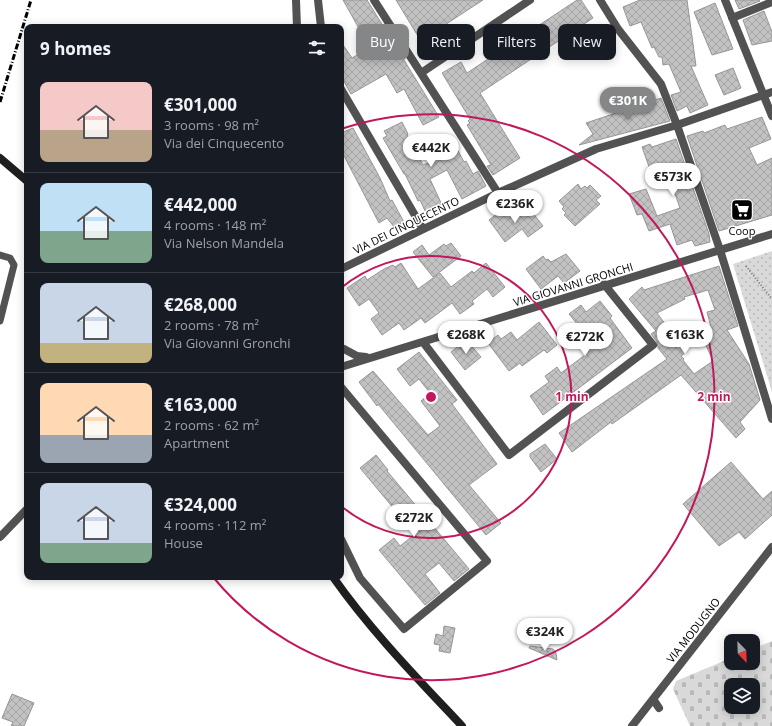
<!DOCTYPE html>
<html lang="en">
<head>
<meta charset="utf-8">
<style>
  body { margin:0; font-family:"Open Sans",sans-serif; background:#20242c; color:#f1f3f6; height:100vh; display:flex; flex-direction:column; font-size:15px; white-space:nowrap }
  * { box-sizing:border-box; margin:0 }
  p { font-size:13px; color:#9ea1a6 }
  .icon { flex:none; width:22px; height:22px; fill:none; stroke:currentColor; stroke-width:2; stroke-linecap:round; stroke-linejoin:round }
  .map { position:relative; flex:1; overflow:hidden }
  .details { position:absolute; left:24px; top:24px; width:320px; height:556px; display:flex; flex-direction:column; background:#171b24; border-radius:8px; box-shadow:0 2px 10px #0003 }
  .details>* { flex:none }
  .guide { position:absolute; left:356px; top:24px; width:356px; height:36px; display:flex; gap:8px }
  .needle { width:26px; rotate:157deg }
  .fabs { position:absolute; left:724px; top:634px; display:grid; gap:8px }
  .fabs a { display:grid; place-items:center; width:36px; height:36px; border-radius:8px; background:#171b24; box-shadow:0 2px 10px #0003; font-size:20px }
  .price { position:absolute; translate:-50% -34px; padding:0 9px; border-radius:14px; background:#fff; color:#222; font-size:13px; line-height:26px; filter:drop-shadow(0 1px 2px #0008) }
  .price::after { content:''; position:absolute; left:50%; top:24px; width:12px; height:9px; margin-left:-6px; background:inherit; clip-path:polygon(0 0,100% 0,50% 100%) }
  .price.current { background:#858687; color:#fff }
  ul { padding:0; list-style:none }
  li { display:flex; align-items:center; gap:12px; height:100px; padding:0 16px }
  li+li { border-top:1px solid #363941 }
  li span { display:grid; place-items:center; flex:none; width:112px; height:80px; border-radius:8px; color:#555 }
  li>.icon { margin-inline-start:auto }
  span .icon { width:48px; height:48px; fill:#fffc; stroke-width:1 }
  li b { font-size:17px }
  h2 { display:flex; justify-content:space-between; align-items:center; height:48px; padding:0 16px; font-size:17px }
  .pill { padding:0 14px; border-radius:8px; background:#171b24; box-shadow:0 2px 10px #0003; font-size:14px; line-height:36px }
  .pill.current { background:#858687; color:#fff }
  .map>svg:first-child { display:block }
  .grass { fill:url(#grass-dots) }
  .cemetery { fill:url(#cemetery-stones); fill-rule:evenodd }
  .building { fill:url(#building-cross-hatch); stroke:#969696; fill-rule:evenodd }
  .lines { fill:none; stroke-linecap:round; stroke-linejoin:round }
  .path { stroke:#747474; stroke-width:2; stroke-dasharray:1 2; stroke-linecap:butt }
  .service { stroke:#525252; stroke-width:7 }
  .minor { stroke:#525252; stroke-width:8 }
  .tertiary { stroke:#525252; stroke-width:8 }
  .secondary { stroke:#1f1f1f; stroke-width:8 }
  .rail { stroke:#000; stroke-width:3; stroke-dasharray:6 2 1 2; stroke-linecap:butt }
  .ring { fill:none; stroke:#c2185b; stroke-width:2 }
  .labels { text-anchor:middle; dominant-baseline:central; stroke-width:3; stroke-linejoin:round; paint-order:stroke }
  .street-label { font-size:11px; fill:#000; stroke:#fff }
  .poi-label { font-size:11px; fill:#000; stroke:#fff }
  .centre { fill:#c2185b; stroke:#fff; stroke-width:2 }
  .ring-label { font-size:12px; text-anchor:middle; font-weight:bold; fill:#c2185b; stroke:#fff; stroke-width:3; stroke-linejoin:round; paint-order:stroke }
</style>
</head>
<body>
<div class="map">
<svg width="772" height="726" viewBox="0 0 772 726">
  <defs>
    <pattern id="grass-dots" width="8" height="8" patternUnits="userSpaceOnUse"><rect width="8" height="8" fill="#d9d9d9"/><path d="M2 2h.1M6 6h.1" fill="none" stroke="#b8b8b8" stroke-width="1.8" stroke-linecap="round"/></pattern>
    <pattern id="cemetery-stones" width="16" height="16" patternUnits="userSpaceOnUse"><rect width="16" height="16" fill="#d9d9d9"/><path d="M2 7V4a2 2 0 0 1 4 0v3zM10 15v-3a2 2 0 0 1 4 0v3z" fill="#b8b8b8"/></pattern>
    <pattern id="building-cross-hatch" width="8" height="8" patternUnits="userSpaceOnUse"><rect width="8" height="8" fill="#c2c2c2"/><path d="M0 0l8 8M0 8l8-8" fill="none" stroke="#a5a5a5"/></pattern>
  </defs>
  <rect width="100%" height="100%" fill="#fff"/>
  <path class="grass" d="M772,251V392L733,264Z"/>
  <path class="cemetery" d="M772,641V726H690L673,689L676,681L731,658V663H753V649ZM731,685H753V707H731Z"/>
  <path class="building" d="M343,0H367L439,117L423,125L404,89L397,93L386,74L351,94L341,76V42L352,58L370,48Z
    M396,0H483L440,28L446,39L427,51Z
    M577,0H581L593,18L480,93L520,158L493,175L487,166L491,165L467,125L470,123L468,121L470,119L442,73L461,62L467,73Z
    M640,0H687L696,66H691L708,105L690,113L687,106L677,111L671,95L681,92L669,64L663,65L662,57H659L654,47L652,48L641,22L630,26L623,7Z
    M735,0H759L760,1L739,9Z
    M715,3L733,49L712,55L694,12Z
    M764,11L772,32V41L752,45L743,20Z
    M733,68L741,88L724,95L715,75Z
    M661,98L670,121L579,145L593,134L586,123Z
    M762,117L771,139L749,148L757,165L772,158V215L719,231L687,136L703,131L704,133L725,125L727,129Z
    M402,122L408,134L407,135L423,165L440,158L435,148L452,139L464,162L466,161L473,174L478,171L486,186L462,199L447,170L445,171L430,179L442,205L426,213L420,200L418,201L405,174H404L383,138L387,136L384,131Z
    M353,128L380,178L390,201L392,200L405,224L395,228L387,218L379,223L341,150V133Z
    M676,139L709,234L710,242L695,246L692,240L677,245L670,224L649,231L642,214L637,215L629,194L646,189L657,216L680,208L667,171L652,175L642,147L650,144L652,147Z
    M578,184L581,189L585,186L587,188L590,185L601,196L596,200L600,204L575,226L564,215L566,213L562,209L564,207L559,201Z
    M528,207L543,226L528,237L522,229L505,242L489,220L504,208L513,219Z
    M451,243L461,256L433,277L413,252L422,245L429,255L444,244L446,246Z
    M566,254L580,271L564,283L558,276L541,289L526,269L543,256L546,260L548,259L551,262Z
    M401,263L418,289L440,273L451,287L472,271L474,273L486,263L505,287L493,297L487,289L472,301L474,304L460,314L452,303L425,323L421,318L404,330L399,323L382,335L371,319L379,313L369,299L359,306L347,288L365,276L367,280L384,269L393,265L395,267Z
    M719,266L738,326L727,330L749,364L760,400L740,422L745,429L736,438L681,375L612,424L611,422L572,452L559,433L667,359L658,348L657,342L651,334L656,331L629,299L642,287L644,290ZM708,290L715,310L707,312L711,327L700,332L713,361L694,374L683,360L684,359L681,356L686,352L657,313L685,299L684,297Z
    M600,301L612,316L610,318L632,348L543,415L530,396L549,382L545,376L552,371L557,367L561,373L589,352L584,346L591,341L569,314L581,305L586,312Z
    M539,322L557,345L547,353L544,350L522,366L520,363L509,371L488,343L498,335L501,339L511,332L517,340Z
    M468,342L481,357L465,370L451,352L460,345L462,347Z
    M419,352L457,400L452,404L497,464L469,485L501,523L486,535L378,404L377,406L359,382L373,371L428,435L440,426L421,401L430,393L419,379L410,386L397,369Z
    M545,444L557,459L541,472L530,457V454Z
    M376,455L388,470L387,471L469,569L454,581L439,563L425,574L440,593L425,605L379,550L394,538L400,546L415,534L360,468Z
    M731,462L763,499L772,491V515L745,539L739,532L719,546L683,504Z
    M444,626L455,628L450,653L439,651L440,645L434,644L436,634L443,636Z
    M530,646L553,649L556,653L557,660L529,648Z
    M12,694L34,703L24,726H11L13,722L2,718Z"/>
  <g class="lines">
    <path class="path" d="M746,266L772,299"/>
    <path class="service" d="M0,255L10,258L14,265L0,321"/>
    <path class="minor" d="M318,0L321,27
      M374,0L498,193
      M600,0L618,29L661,84L677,125L720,250L772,419
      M725,0L772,116
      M732,18L772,2
      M421,73L530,0
      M341,89L423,229
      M341,269L498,193L596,149L677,125L772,92
      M423,342L509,455L653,345L604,284
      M344,349L357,356L366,357
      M341,367L772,234
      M341,387L487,561L404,629L360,578L341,539
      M653,699L659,708
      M632,726L772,547"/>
    <path class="tertiary" d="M296,0L297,27
      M0,537L27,509"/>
    <path class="secondary" d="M0,158L27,181
      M333,577C371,631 417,678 462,726"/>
    <path class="rail" d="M0,102L31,0"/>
  </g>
  <g class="ring">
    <path d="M341 288A141 141 0 1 1 341 506"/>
    <path d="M341 129A283 283 0 1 1 213 577"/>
  </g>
  <defs>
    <g id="supermarket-square" transform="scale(1.15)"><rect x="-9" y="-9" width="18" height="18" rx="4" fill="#000" stroke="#fff"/><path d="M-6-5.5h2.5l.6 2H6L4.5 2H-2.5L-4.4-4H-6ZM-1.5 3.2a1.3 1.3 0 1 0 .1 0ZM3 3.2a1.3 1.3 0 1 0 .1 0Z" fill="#fff"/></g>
  </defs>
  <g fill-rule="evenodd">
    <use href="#supermarket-square" x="742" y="210"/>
  </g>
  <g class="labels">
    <g class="street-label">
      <text transform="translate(406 225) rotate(-26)">VIA DEI CINQUECENTO</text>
      <text transform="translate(573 284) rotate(-17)">VIA GIOVANNI GRONCHI</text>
      <text transform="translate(693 630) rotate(-52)">VIA MODUGNO</text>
    </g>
    <g class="poi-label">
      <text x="742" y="230">Coop</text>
    </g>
  </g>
  <circle cx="431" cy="397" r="6" class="centre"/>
  <g class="ring-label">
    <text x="572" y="401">1 min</text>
    <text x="714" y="401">2 min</text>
  </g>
</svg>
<div class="fabs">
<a><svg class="needle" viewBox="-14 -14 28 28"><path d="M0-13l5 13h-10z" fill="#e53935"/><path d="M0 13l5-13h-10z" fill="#9ea1a6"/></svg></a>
<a><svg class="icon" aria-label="layers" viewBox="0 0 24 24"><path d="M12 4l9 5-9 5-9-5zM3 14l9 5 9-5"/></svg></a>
</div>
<b class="price current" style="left:628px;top:121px">€301K</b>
<b class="price" style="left:431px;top:168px">€442K</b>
<b class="price" style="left:673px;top:197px">€573K</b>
<b class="price" style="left:515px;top:224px">€236K</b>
<b class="price" style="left:466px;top:355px">€268K</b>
<b class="price" style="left:685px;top:355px">€163K</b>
<b class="price" style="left:585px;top:357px">€272K</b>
<b class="price" style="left:414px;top:538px">€272K</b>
<b class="price" style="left:545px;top:652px">€324K</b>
<div class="guide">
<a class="pill current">Buy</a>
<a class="pill">Rent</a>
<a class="pill">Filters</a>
<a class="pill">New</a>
</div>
<section class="details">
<h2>9 homes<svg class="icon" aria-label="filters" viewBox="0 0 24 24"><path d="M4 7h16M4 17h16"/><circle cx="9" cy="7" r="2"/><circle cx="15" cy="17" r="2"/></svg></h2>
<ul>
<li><span style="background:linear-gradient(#f6c9c9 60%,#b9a48a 0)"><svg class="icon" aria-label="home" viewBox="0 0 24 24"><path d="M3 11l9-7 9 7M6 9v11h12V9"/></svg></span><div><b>€301,000</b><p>3 rooms · 98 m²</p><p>Via dei Cinquecento</p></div></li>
<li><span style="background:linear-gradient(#bfe0f5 60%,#7fa58c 0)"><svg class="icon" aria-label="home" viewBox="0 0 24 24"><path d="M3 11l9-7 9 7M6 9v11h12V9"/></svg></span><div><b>€442,000</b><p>4 rooms · 148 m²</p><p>Via Nelson Mandela</p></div></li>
<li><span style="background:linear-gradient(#c9d6e8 75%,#c2b280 0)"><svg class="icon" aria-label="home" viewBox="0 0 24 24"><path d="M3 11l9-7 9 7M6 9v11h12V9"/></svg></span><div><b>€268,000</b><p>2 rooms · 78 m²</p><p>Via Giovanni Gronchi</p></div></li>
<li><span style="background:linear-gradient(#ffd9b3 65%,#9aa5b1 0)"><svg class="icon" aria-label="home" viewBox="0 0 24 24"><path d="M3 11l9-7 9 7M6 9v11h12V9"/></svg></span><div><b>€163,000</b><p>2 rooms · 62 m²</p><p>Apartment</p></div></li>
<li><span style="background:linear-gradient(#c9d6e8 75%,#7fa58c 0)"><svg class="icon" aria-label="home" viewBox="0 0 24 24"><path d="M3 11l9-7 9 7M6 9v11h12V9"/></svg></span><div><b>€324,000</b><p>4 rooms · 112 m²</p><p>House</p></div></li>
</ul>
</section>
</div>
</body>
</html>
